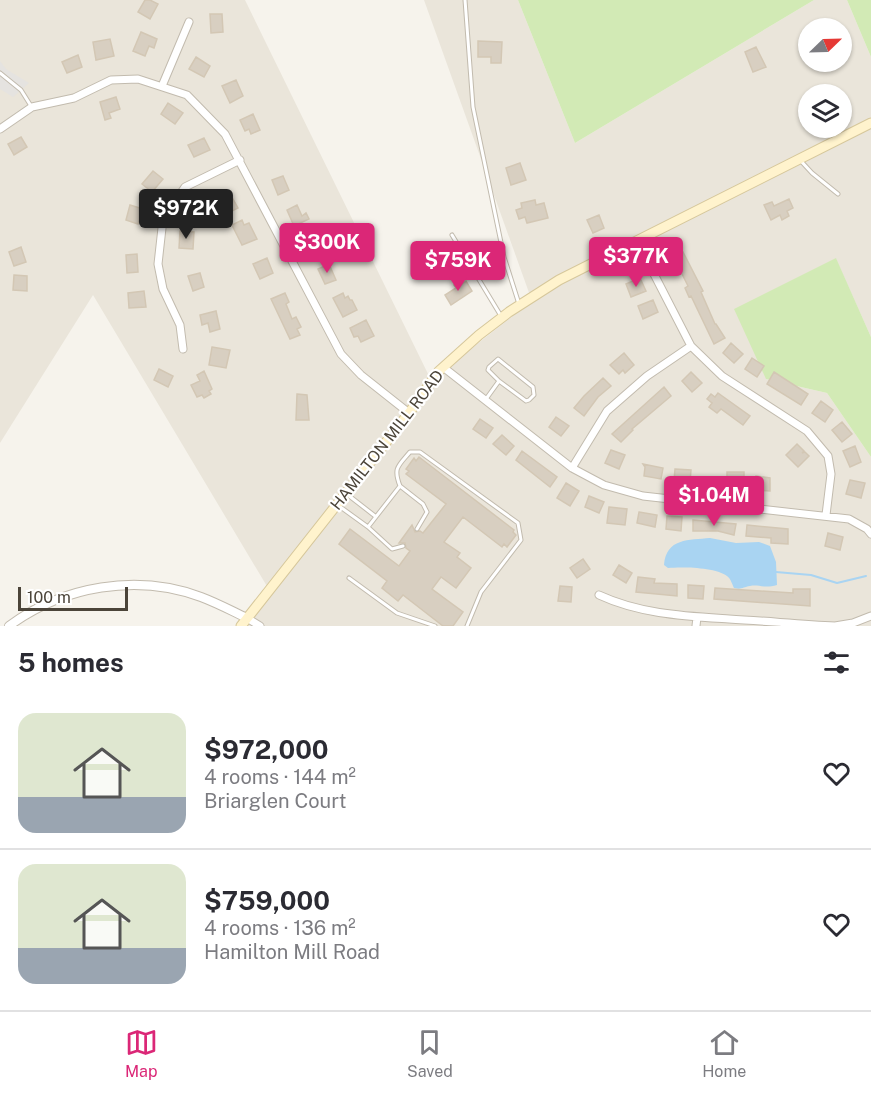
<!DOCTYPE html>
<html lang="en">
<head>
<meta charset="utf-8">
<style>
  body { margin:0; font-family:"Public Sans",sans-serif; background:#f2f2f3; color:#2b2b33; height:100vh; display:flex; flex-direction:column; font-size:22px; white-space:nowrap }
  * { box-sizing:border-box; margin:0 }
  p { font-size:20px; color:#7c7c81 }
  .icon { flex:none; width:33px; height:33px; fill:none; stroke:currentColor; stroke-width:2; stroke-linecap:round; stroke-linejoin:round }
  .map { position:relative; height:626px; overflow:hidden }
  .side { display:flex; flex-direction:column; background:#fff; flex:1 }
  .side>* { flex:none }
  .needle { width:39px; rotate:67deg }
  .buttons { position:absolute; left:798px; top:18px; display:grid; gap:12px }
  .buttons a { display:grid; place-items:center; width:54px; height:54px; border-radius:50%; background:#fff; box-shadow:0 2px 4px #0004; font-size:30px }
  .scale { position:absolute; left:18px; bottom:15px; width:110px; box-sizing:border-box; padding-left:6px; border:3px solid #4b4439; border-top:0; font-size:16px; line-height:21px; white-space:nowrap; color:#4b4439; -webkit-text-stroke:4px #fff; paint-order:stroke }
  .price { position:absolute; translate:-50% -51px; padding:0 14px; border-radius:6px; background:#db2777; color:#fff; font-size:20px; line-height:39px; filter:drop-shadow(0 2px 3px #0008) }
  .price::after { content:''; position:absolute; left:50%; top:36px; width:18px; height:14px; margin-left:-9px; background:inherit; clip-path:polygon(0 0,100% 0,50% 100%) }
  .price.current { background:#222; color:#fff }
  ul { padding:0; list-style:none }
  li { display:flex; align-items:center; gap:18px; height:150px; padding:0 18px }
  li+li { border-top:2px solid #e1e1e2 }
  li span { display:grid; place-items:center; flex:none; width:168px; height:120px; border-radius:18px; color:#555 }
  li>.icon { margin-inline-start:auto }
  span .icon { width:72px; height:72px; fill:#fffc; stroke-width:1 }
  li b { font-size:26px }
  h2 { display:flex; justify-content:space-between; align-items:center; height:72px; padding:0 18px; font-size:26px }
  .menu { display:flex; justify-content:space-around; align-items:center; height:84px; border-top:2px solid #e1e1e2; background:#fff; font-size:16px; color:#7c7c81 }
  .menu a { display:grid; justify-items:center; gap:3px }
  .menu .current { color:#db2777 }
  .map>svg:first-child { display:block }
  .residential { fill:#eae5da; fill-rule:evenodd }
  .green { fill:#d2eab5 }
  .parking { fill:#e5e3e0 }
  .water { fill:#a9d4f2 }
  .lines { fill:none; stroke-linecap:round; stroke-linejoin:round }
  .stream { stroke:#a9d4f2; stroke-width:2 }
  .building { fill:#d8cfc1; stroke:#d3c7b4; stroke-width:1.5 }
  .service-casing { stroke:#c2bbae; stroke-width:5 }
  .minor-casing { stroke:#c2bbae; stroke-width:9 }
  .tertiary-casing { stroke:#c2bbae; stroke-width:10 }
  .secondary-casing { stroke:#d6c79b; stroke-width:11 }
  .service { stroke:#fff; stroke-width:3 }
  .minor { stroke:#fff; stroke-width:7 }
  .tertiary { stroke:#fff; stroke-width:8 }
  .secondary { stroke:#fff3cd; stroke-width:9 }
  .labels { text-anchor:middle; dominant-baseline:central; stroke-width:4.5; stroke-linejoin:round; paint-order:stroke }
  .street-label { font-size:16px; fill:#4b4439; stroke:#fff }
</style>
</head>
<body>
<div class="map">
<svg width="871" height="626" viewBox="0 0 871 626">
  <rect width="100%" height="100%" fill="#f6f3ec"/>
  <path class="residential" d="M0,0H245L431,380L532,301L424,0H518L575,143L814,0H847L871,57V337L836,259L766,379L827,393L871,457V626H241L271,593L93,295L0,443ZM808,28H842V62H808ZM808,94H842V128H808Z"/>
  <path class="green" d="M518,0H814L575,143Z
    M847,0H871V57Z
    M836,258L871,337V457L827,393L766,379L734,309Z"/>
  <path class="parking" d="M0,61L6,69L29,83L13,97L0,89Z"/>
  <path class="water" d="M710,538L736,543L759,542L770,546L776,562L777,585C764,589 759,584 750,586C743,587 742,590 734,588C732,584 731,579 727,576C715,567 682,567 668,568L664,565C666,538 689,540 710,538Z"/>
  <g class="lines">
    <path class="stream" d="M776,572L811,575L837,583L866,576"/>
  </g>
  <path class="building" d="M145,0H150L158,4L150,19L138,12Z
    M210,14H222L223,32L211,33Z
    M141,32L157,39L154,48L149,46L145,56L133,51Z
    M110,39L114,56L96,60L93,42Z
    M478,41L502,42L501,63H491V57H478Z
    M756,47L766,67L753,72L745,52Z
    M78,55L82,67L67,73L62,62Z
    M196,57L210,66L204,77L189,69Z
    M236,80L243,96L230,103L222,86Z
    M116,97L120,109L109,113L111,118L105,120L100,102Z
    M168,103L183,113L175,124L161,114Z
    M253,114L260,130L251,134L249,129L245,131L240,120Z
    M21,137L27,147L14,155L8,144Z
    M204,138L210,150L194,157L188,145Z
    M520,163L526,180L511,185L506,168Z
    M153,171L163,179L152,192L142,184Z
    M283,176L289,190L278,195L272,180Z
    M229,192L238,208L228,213L220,197Z
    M789,199L793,208L787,211L789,216L782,220L780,215L771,220L764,205L772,202L774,206Z
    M535,200L536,205L544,203L548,218L527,223L525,217L519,219L516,210L522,208L521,203Z
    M130,205L143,209L138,224L126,220Z
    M297,205L302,216L306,213L309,219L294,226L287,210Z
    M599,215L604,228L593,233L587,220Z
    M242,220L244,225L249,223L257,239L242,245L232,225Z
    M180,231L194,232L193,249L179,248Z
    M319,231L329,250L312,259L307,249L314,246L309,237Z
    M21,247L26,262L14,266L9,252Z
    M683,252L703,291L701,292L715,324H716L725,338L714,344L691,296L689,297L685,288L688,286L681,272L677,274L670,258Z
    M137,254L138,272L127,273L126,255Z
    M267,258L273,273L260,279L253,264Z
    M329,264L336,280L325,284L318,269Z
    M200,273L204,287L193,291L188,276Z
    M14,275L27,276V291L13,290Z
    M640,278L646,291L631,297L626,284Z
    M460,281L462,284L466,281L472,291L451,305L445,295L456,288L454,285Z
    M144,291L146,307L129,308L128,293Z
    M285,293L289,302L286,304L292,319L296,317L301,327L297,329L300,335L290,339L271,299Z
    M343,293L345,298L348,296L350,300H352L357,310L343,317L333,298Z
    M653,300L658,312L643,319L638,306Z
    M216,311L220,329L210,332L208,323L202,325L200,315Z
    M366,320L374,336L361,342L358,336L354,337L350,328Z
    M731,343L743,354L734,363L723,353Z
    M212,347L230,350L226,368L209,365Z
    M624,353L634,365L625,373L623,370L619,374L610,365Z
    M752,358L764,366L757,377L745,369Z
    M159,369L173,376L168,387L154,380Z
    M204,371L212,389L209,391L211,394L204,398L202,395L197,397L191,385L200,381L197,375Z
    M691,372L702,383L692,392L682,381Z
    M774,372L808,394L801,405L767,384Z
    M603,378L611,386L598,397L584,416L574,408L584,396Z
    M664,387L671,396L632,429L633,430L621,442L612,434Z
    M718,393L750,416L743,425L721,409L717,413L709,407L712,403L707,399L711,394L715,397Z
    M297,394L307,395L309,420H296Z
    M821,401L833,410L825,422L812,413Z
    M556,417L569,426L561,436L549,427Z
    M480,419L493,428L486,438L473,429Z
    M842,422L852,434L842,442L832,430Z
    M502,435L514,446L506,455L493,444Z
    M797,444L804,451L802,453L805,452L809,456L798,467L786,455Z
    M855,446L861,462L850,467L843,451Z
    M611,450L625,455L619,469L605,463Z
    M522,451L557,477L550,487L516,460Z
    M419,457L514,530L513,532L516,535L507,547L504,544L502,547L463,517L444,542L460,553L457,557L471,568L456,588L441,577L432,589L463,612L453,626H443L403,595L398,601L382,588L387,581L339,544L350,529L399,566L410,551L406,548L405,543H399L412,525L415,532L420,531L423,533L446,504L406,474L409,471L406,469L414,458L416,461Z
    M643,464L663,468L661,479L644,476L645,467Z
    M675,469L691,470L690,482L674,481Z
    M727,472H744V487L727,488Z
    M756,476L770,478V491L755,490Z
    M850,480L865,483L861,498L846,494Z
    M566,483L579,491L570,506L557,498Z
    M589,496L604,502L599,513L585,507Z
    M609,507L627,509L625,525L607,523Z
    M639,512L657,515L655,527L637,523Z
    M667,516L682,517L681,531L666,529Z
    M693,520L736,524L734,535L718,531H693Z
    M747,525L788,529V544L771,543V538L746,536Z
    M828,533L843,537L840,550L825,546Z
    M583,559L590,569L577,578L570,568Z
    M619,565L632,573L626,583L613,575Z
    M638,577L655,579L654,583L677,584V596L636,592Z
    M688,585L704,586L703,599L688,598Z
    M560,586L572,587L571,602L558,601Z
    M715,588L793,593V589H810V606L714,599Z"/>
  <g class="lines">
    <g class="service-casing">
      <path id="service" d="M465,0L473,107L504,257L519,304
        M0,73L21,90L31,106
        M800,160L812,173L838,194
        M452,235L501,316
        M486,399L499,381L488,370L489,367L498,359L533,387L534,395L529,400L526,401L499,381
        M400,486L423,504L427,512L417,529
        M348,495L375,516
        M339,506L368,527L392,549L403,546
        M368,527L400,486C393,468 398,466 410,452H420L518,523L521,540L481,592L467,626
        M349,578L397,613L435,626"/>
    </g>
    <g class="minor-casing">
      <path id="minor" d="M162,86L189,22
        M0,129L32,107L74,98L111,80L138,79L187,95L225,134L341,354L361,375L409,413
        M637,241L691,346L722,376L807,431L828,456L831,474L826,515
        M183,349L180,325L163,289L158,264L163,219L185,187L240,160
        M443,367L572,468L604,485L643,496L849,519L867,529L871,534
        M572,468L607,411L647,376L691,346
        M599,595C640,614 684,616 729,619C764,621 799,624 835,626L853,623L871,616
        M247,618L260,626
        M696,626L697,617"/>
    </g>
    <g class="tertiary-casing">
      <path id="tertiary" d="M9,626C63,586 137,573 201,597C217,603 232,611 247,618"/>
    </g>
    <g class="secondary-casing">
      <path id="secondary" d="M241,626L409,413L439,371L479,335L509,312L559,280L871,123"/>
    </g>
    <use href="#service" class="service"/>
    <use href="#minor" class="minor"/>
    <use href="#tertiary" class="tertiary"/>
    <use href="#secondary" class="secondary"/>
  </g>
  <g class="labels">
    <g class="street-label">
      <text transform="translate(387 440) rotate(-52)">HAMILTON MILL ROAD</text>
    </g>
  </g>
</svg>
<div class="buttons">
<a><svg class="needle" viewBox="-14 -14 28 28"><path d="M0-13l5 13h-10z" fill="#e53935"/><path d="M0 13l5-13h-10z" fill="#7c7c81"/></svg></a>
<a><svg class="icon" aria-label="layers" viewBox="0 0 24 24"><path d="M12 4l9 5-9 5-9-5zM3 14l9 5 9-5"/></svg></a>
</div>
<div class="scale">100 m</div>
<b class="price current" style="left:186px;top:240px">$972K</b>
<b class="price" style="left:327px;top:274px">$300K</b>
<b class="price" style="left:636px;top:288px">$377K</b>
<b class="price" style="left:458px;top:292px">$759K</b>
<b class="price" style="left:714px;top:527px">$1.04M</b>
</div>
<section class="side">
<h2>5 homes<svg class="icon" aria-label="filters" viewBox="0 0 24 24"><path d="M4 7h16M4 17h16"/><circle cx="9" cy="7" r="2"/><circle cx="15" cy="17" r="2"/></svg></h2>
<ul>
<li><span style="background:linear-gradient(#dfe7d0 70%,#9aa5b1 0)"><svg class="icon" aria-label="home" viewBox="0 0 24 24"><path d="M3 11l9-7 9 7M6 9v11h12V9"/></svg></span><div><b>$972,000</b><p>4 rooms · 144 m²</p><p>Briarglen Court</p></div><svg class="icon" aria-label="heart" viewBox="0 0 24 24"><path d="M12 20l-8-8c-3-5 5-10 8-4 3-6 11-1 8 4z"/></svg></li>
<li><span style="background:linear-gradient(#dfe7d0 70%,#9aa5b1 0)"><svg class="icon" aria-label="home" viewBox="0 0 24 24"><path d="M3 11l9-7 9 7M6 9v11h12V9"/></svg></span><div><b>$759,000</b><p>4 rooms · 136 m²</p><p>Hamilton Mill Road</p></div><svg class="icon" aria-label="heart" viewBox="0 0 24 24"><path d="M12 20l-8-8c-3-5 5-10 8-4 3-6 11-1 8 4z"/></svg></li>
</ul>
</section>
<nav class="menu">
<a class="current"><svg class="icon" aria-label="map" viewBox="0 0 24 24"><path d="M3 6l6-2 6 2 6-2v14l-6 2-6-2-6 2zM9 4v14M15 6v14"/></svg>Map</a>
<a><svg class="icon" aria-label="saved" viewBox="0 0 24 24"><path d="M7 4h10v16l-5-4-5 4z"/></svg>Saved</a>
<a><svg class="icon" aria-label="home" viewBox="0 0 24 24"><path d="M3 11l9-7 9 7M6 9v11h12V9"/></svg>Home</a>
</nav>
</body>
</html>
